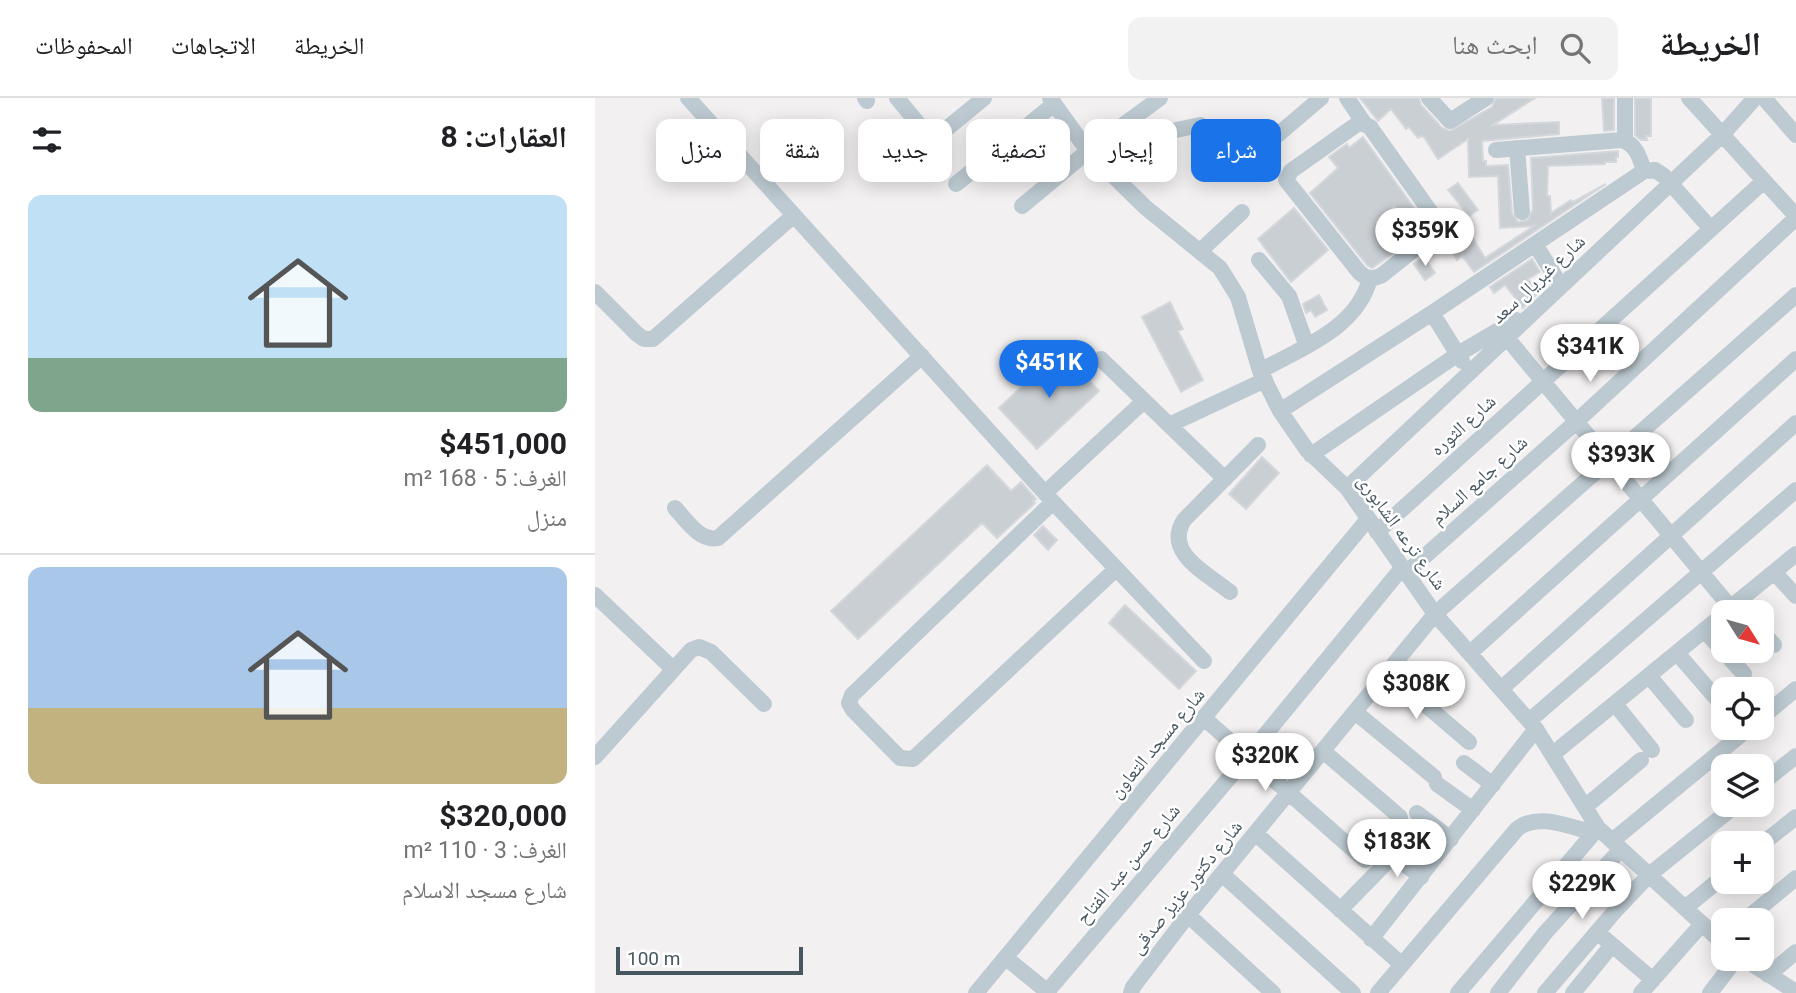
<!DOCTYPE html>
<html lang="ar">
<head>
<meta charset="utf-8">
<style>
  body { margin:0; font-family:Roboto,"Noto Naskh Arabic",sans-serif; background:#f2f2f2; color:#202124; direction:rtl; height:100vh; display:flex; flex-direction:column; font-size:26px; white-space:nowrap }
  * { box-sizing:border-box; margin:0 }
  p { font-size:23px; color:#757577 }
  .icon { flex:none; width:38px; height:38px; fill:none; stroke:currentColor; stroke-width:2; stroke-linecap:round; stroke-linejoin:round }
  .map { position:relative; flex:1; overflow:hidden; direction:ltr }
  .side { display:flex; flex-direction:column; background:#fff; width:595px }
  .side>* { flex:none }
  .banner { position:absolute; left:21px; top:21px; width:665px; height:63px; direction:rtl; display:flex; gap:14px }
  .needle { width:46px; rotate:127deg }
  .fabs { position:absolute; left:1116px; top:502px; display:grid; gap:14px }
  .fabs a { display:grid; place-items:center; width:63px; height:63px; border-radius:14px; background:#fff; box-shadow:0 4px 18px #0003; font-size:35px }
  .scale { position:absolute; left:21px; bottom:18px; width:187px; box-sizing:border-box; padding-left:7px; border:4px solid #475760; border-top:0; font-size:19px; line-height:24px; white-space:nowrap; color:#475760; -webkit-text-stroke:5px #fff; paint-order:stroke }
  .price { position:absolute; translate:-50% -60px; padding:0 16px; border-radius:24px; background:#fff; color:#222; font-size:23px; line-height:46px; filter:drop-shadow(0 2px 4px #0008) }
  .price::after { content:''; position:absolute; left:50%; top:42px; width:21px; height:16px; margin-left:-10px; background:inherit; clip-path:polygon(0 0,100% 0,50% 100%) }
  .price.current { background:#1a73e8; color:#fff }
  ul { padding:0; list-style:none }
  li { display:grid; align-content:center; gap:14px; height:371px; padding:0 28px }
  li+li { border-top:2px solid #e0e0e0 }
  li span { display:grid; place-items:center; height:217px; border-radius:14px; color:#555 }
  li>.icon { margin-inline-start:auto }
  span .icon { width:126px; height:126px; fill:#fffc; stroke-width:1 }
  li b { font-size:30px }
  h2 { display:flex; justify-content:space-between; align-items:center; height:84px; padding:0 28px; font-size:30px }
  .chip { padding:0 24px; border-radius:14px; background:#fff; box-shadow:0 4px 18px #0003; font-size:24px; line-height:63px }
  .chip.current { background:#1a73e8; color:#fff }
  header { display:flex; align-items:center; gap:42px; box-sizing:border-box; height:98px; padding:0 35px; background:#fff; border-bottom:2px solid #e0e0e0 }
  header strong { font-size:33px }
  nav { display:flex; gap:38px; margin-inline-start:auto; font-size:24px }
  .search { width:490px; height:63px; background:#f2f2f2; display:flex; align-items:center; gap:18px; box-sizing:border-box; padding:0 24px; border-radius:14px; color:#757577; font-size:26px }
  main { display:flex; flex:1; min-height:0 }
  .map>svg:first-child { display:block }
  .building { fill:#cacfd3; stroke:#d4d8dc; stroke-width:2 }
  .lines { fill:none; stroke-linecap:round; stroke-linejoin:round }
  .minor { stroke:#bdcad1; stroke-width:16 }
  .labels { text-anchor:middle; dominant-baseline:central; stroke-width:5; stroke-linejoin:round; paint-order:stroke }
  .street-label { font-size:19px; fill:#475760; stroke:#fff }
</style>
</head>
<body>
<header>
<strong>الخريطة</strong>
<div class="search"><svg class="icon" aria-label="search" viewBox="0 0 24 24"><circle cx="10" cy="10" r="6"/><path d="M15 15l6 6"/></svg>ابحث هنا</div>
<nav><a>الخريطة</a><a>الاتجاهات</a><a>المحفوظات</a></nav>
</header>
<main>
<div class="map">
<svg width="1201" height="895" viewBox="0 0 1201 895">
  <rect width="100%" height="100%" fill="#f3f0f1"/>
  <path class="building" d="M765,0H824L826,7L847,30L855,33L897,9L901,0H940L898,27L964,24V36L887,43L888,63H891V68L913,67L917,115L923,124L933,122L938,111L936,60L1023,53V59H1021V64H1010V66L953,68L952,98H955L956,115L976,102L978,104L1011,86L879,174L867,158L862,162L851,144L834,153L857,134L862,142L874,134L890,160L939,128L905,130L903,78L874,79L873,41L843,61L829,39L826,38L823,40L814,29L811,31L796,11L783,23Z
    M1007,0H1019V32L1009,33Z
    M1040,0H1056V38H1051L1052,42H1046L1040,37Z
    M768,39L832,128L823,135L799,108L781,124L805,150L777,170L772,167L715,95L743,70L734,59L752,46L754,50Z
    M863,85L883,112L874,118L853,92Z
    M699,110L733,152L696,184L663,141Z
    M829,159L840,175L830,182L819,166Z
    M937,161L945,174L933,181L943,195L928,210L910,187L899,195L895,189Z
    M724,197L732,212L720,219L716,212L711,215L708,206Z
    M575,204L588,231L583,233L608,282L586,294L547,219Z
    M466,252L504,293L442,351L404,310Z
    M667,359L684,375L651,411L634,396Z
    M392,367L416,393L426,384L441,401L438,403L440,405L402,440L387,425L263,541L236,513Z
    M448,428L462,442L453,452L439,437Z
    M530,507L601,573L584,591L514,525Z"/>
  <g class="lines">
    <path class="minor" d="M93,0L458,404L609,563
      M270,0L272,3
      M302,0L335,40L339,41L389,0
      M455,0L493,53L550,109L625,170L643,199L665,273L685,313L712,352L752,390L840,516L941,631L1003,730L1129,846
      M752,0L769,25
      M834,0L855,23L891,0
      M1094,0L1201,118
      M1169,0L1201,37
      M765,24L775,29L844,126L841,134L787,177C778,182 771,181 764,174L691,82L696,73Z
      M679,40L726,0
      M1030,42V0
      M922,50L927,114
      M901,52L1027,42C1041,46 1045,60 1049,73
      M506,57L529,43L605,27
      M361,86L459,6
      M427,108L493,53L565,0
      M940,146L966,188
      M605,153L647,114
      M664,162L694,198L711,246
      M0,194L42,236L49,241H58L198,118
      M837,215L867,263
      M912,240L1136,510
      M506,261L630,381
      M665,273C706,250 763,230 775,180
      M685,313L837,215L1049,73L1060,72L1069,78L1116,131
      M574,327L670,282
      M716,357L863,256L921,222
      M752,390L1127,37L1160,0
      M450,395L549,303
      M458,404L257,597L254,605L258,612L305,660L318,661L521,471
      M80,410C91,422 105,444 123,440L327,258
      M782,434L1169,83
      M1179,474L1201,498
      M811,475L981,324L1201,120
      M635,494C613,476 568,455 589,422L663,347
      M0,497L78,571
      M1130,514L1201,456
      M1109,532L1149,576
      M1167,534L1179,547
      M875,555L1201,261
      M1082,555L1121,600
      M792,574L874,644
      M1054,578L1091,622
      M906,591L1201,325
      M1020,606L1057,652
      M760,614L839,679
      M1167,619L1201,591
      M610,621L770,762
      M934,623L1201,392
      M728,653L805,719
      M958,656L1129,516
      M0,659L96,552L104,549L116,554L169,606
      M869,665L898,687
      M1167,685L1201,658
      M842,686L878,712
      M991,708L1046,662
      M822,715L856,741
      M660,735L807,867
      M1017,743L1154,630
      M1167,746L1201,719
      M799,758L826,779
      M627,776L758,895
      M1090,810L1129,778
      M745,812L832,723
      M593,817L678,895
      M1150,822L1201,780
      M1002,834L1058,882
      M776,841L941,631
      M411,860L454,895
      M1149,861L1201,894
      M1173,877L1201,854
      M381,895L773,421
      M451,895L652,659L807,470
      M536,895L538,889L593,817L840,516L1201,197
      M783,895L922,731C943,714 975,729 999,735
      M863,895L1003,730
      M903,895L950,835L1026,751
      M950,895L1020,813L1054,777L1141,707
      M978,895L1017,847
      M1046,895L1107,826
      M1115,895L1141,861"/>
  </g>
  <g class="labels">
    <g class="street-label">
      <text transform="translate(943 181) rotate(-43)">شارع غبريال سعد</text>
      <text transform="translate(868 327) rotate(-42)">شارع الثوره</text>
      <text transform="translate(884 382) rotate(-42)">شارع جامع السلام</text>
      <text transform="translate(807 434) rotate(54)">شارع ترعه الشابورى</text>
      <text transform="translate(562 645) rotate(-50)">شارع مسجد التعاون</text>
      <text transform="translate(533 766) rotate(-50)">شارع حسن عبد الفتاح</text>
      <text transform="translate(591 789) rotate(-51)">شارع دكتور عزيز صدقى</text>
    </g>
  </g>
</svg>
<div class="fabs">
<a><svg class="needle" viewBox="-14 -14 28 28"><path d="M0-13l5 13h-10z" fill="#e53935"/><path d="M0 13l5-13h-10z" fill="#757577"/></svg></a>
<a><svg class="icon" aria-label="locate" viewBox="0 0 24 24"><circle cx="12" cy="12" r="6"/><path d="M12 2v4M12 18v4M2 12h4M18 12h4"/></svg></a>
<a><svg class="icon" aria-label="layers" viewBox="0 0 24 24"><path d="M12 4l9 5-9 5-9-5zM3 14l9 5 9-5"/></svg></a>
<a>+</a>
<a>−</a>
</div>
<div class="scale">100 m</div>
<b class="price" style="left:830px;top:170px">$359K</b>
<b class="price" style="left:995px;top:286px">$341K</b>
<b class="price current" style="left:454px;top:302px">$451K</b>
<b class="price" style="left:1026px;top:394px">$393K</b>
<b class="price" style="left:821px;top:623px">$308K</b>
<b class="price" style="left:670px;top:695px">$320K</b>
<b class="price" style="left:802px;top:781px">$183K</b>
<b class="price" style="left:987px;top:823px">$229K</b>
<div class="banner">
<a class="chip current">شراء</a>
<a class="chip">إيجار</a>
<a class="chip">تصفية</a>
<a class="chip">جديد</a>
<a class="chip">شقة</a>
<a class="chip">منزل</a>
</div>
</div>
<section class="side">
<h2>العقارات: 8<svg class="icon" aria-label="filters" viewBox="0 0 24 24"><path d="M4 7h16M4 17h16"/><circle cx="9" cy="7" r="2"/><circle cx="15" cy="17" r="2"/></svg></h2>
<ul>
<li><span style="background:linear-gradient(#bfe0f5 75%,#7fa58c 0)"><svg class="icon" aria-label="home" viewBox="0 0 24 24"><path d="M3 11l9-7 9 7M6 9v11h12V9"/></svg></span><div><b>$451,000</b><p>الغرف: 5 · 168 m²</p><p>منزل</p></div></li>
<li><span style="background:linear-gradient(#a9c7e8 65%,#c2b280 0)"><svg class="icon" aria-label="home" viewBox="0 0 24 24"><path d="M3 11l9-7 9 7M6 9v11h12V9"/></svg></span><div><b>$320,000</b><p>الغرف: 3 · 110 m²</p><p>شارع مسجد الاسلام</p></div></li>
</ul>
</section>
</main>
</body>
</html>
